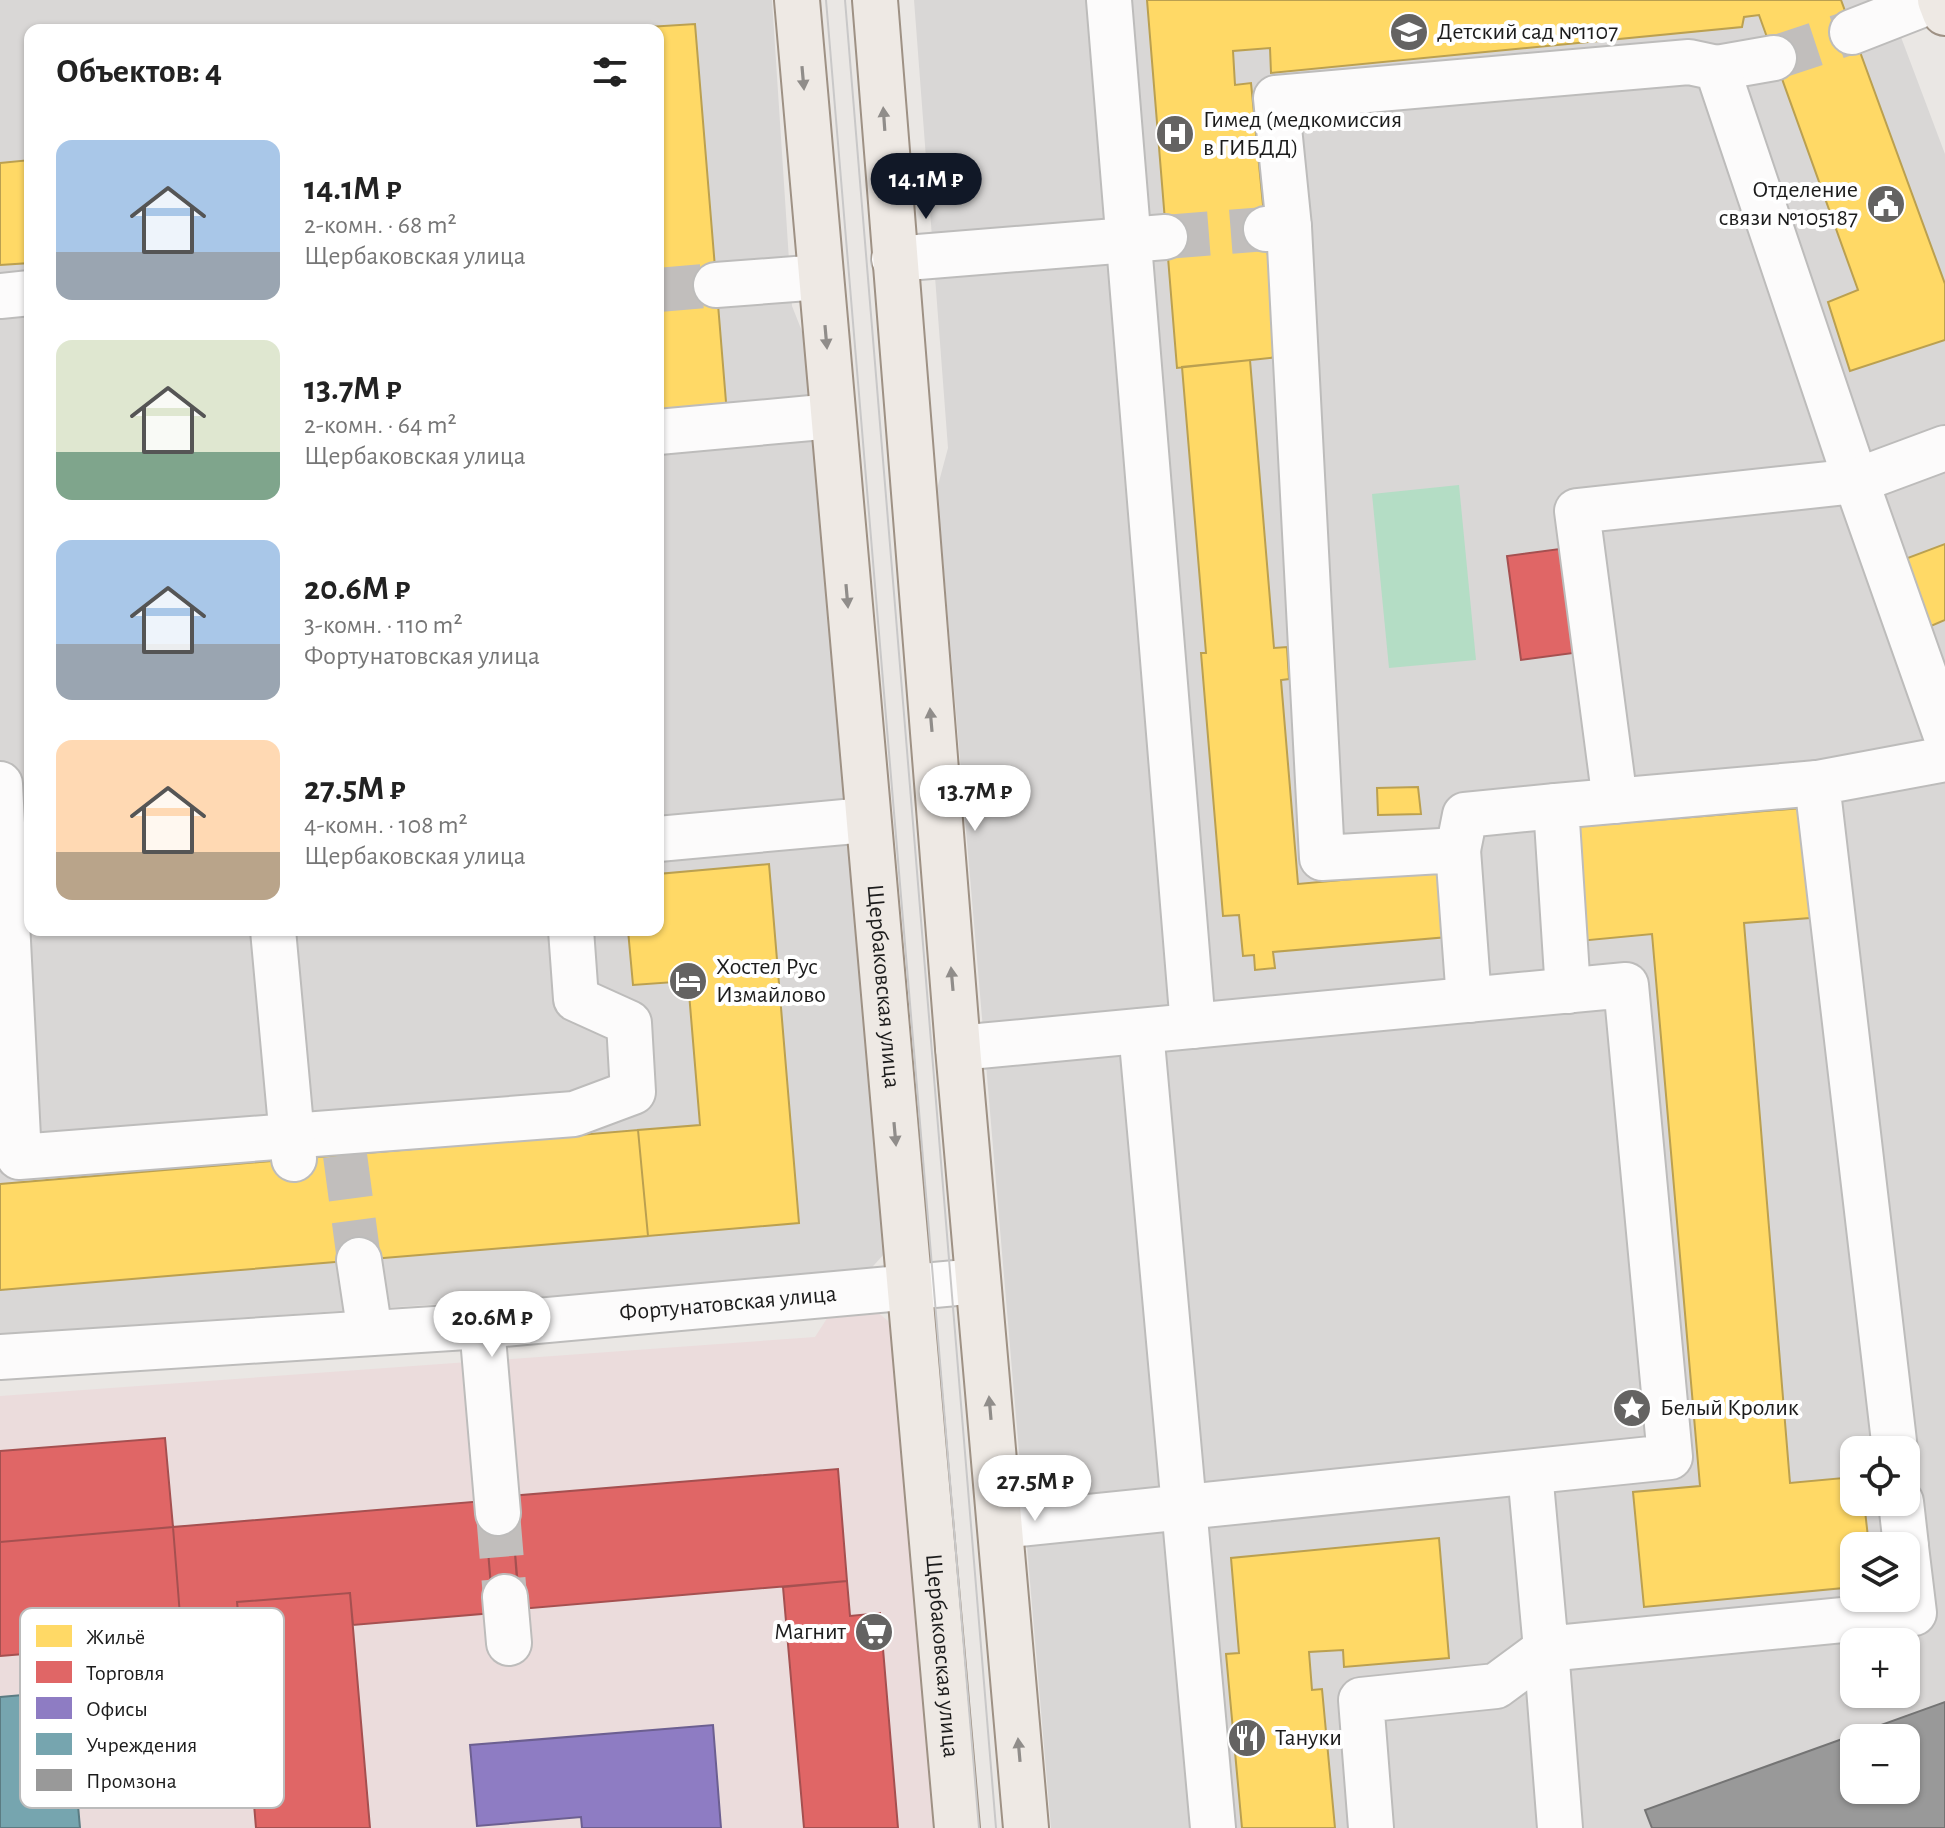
<!DOCTYPE html>
<html lang="ru">
<head>
<meta charset="utf-8">
<style>
  body { margin:0; font-family:"Alegreya Sans",sans-serif; background:#f2f2f2; color:#222; height:100vh; display:flex; flex-direction:column; font-size:30px; white-space:nowrap }
  * { box-sizing:border-box; margin:0 }
  p { font-size:26px; color:#767676 }
  .icon { flex:none; width:44px; height:44px; fill:none; stroke:currentColor; stroke-width:2; stroke-linecap:round; stroke-linejoin:round }
  .map { position:relative; flex:1; overflow:hidden }
  .panel { position:absolute; left:24px; top:24px; width:640px; height:912px; display:flex; flex-direction:column; background:#fff; border-radius:16px; box-shadow:0 2px 6px #0004 }
  .panel>* { flex:none }
  .tools { position:absolute; left:1840px; top:1436px; display:grid; gap:16px }
  .tools a { display:grid; place-items:center; width:80px; height:80px; border-radius:16px; background:#fff; box-shadow:0 2px 6px #0004; font-size:40px }
  .price { position:absolute; translate:-50% -68px; padding:0 18px; border-radius:28px; background:#fff; color:#222; font-size:26px; line-height:52px; filter:drop-shadow(0 2px 4px #0008) }
  .price::after { content:''; position:absolute; left:50%; top:48px; width:24px; height:18px; margin-left:-12px; background:inherit; clip-path:polygon(0 0,100% 0,50% 100%) }
  .price.selected { background:#111827; color:#fff }
  ul { padding:0; list-style:none }
  li { display:flex; align-items:center; gap:24px; height:200px; padding:0 32px }
  li span { display:grid; place-items:center; flex:none; width:224px; height:160px; border-radius:16px; color:#555 }
  li>.icon { margin-inline-start:auto }
  span .icon { width:96px; height:96px; fill:#fffc; stroke-width:1 }
  li b { font-size:34px }
  h2 { display:flex; justify-content:space-between; align-items:center; height:96px; padding:0 32px; font-size:34px }
  .map>svg:first-child { display:block }
  .residential { fill:#d9d7d6; fill-rule:evenodd }
  .commercial { fill:#ebdcdc }
  .pitch { fill:#b4ddc5 }
  .homes { fill:#ffd966; stroke:#bba050; stroke-width:2 }
  .shops { fill:#e06666; stroke:#a55050; stroke-width:2 }
  .offices { fill:#8e7cc3; stroke:#6c5f91; stroke-width:2 }
  .public { fill:#76a5af; stroke:#5b7c83; stroke-width:2 }
  .industry { fill:#999; stroke:#747474; stroke-width:2; fill-rule:evenodd }
  .lines { fill:none; stroke-linecap:round; stroke-linejoin:round }
  .minor-tunnel { stroke:#c1bebc; stroke-width:44; stroke-dasharray:44 22; stroke-linecap:butt }
  .minor-casing { stroke:#bdbcbb; stroke-width:48 }
  .major-casing { stroke:#9e9184; stroke-width:48 }
  .minor { stroke:#fcfbfb; stroke-width:44 }
  .major { stroke:#eee9e4; stroke-width:44 }
  .tram { stroke:#c9c8c8; stroke-width:2 }
  .oneway { fill:#908d8a }
  .labels { text-anchor:middle; dominant-baseline:central; stroke-width:8; stroke-linejoin:round; paint-order:stroke }
  .poi-label { font-size:24px; fill:#1c1c1c; stroke:#fff; text-anchor:start }
  .street-label { font-size:24px; fill:#1c1c1c; stroke:#fff }
  .key { fill:#fff; stroke:#bbb; stroke-width:2 }
  .key-label { font-size:22px; fill:#1c1c1c }
</style>
</head>
<body>
<div class="map">
<svg width="1945" height="1828" viewBox="0 0 1945 1828">
  <rect width="100%" height="100%" fill="#eae7e4"/>
  <path class="residential" d="M0,0H772L792,306L807,344L885,1253L865,1275L0,1334ZM30,30H658V930H30Z
    M914,0H1887L1945,154V1828H1051L937,489L948,448ZM1854,1450H1906V1502H1854ZM1854,1546H1906V1598H1854ZM1854,1642H1906V1694H1854ZM1854,1738H1906V1790H1854Z"/>
  <path class="commercial" d="M833,1309L875,1310L888,1321L894,1334L940,1828H0V1396L815,1337Z"/>
  <path class="pitch" d="M1459,485L1476,660L1389,668L1372,494Z"/>
  <path class="homes" d="M1147,0H1841L1945,284V340L1850,371L1828,302L1858,290L1759,15L1744,17L1742,27L1271,73L1270,48L1233,51L1235,85L1251,83L1278,357L1177,368Z
    M695,24L727,414L658,420V30H600Z
    M30,160V263L0,265V163Z
    M1250,360L1274,648L1287,647L1289,679L1281,680L1298,884L1442,871L1448,937L1273,952L1275,968L1255,970L1254,955L1243,956L1239,915L1223,916L1201,653H1206L1182,367Z
    M1945,544V620L1931,626L1905,559Z
    M1418,787L1421,814L1378,815L1377,788Z
    M1802,808L1810,918L1744,923L1790,1483L1854,1477V1502H1864L1869,1546H1854V1587L1644,1607L1633,1492L1700,1486L1652,934L1579,941L1571,827Z
    M769,864L799,1223L648,1236L638,1130L700,1125L688,981L633,985L628,930H658V874Z
    M638,1130L648,1236L0,1290V1184Z
    M1439,1538L1449,1658L1344,1667L1343,1650L1309,1652L1312,1690L1322,1689L1335,1828H1242L1226,1654L1239,1653L1231,1558Z"/>
  <path class="shops" d="M1567,548L1581,652L1521,660L1507,556Z
    M165,1438L173,1527L0,1542V1451Z
    M838,1469L847,1581L520,1609L510,1496Z
    M484,1501L493,1613L353,1625L350,1593L237,1602L241,1636L182,1641L173,1527Z
    M512,1512L518,1595L492,1598L485,1514Z
    M173,1527L182,1641L0,1656V1542Z
    M847,1581L850,1616L880,1613L898,1828H804L783,1587Z
    M350,1593L370,1828H256L237,1602Z"/>
  <path class="offices" d="M713,1725L721,1828H582L581,1817L477,1826L470,1745Z"/>
  <path class="public" d="M68,1691L80,1828H0V1697Z"/>
  <path class="industry" d="M1945,1702V1828H1652L1645,1810ZM1854,1738H1906V1790H1854Z"/>
  <g class="lines">
    <path class="minor-tunnel" d="M1774,58L1852,32
      M1165,237L1266,229
      M658,290L716,285
      M345,1155L359,1260
      M498,1513L505,1597"/>
    <g class="minor-casing">
      <g id="minor">
        <path d="M1109,0L1193,1026"/>
        <path d="M1852,32L1934,0"/>
        <path d="M1717,68L1774,58"/>
        <path d="M1289,227L1322,858L1458,850L1469,1000"/>
        <path d="M1266,229L1289,227L1276,98L1689,62L1717,68L1856,481L1945,733"/>
        <path d="M894,259L1165,237"/>
        <path d="M716,285L821,277"/>
        <path d="M0,296L30,293"/>
        <path d="M658,432L833,416"/>
        <path d="M0,784L19,1157L574,1114L633,1092L629,1023L576,999L571,930"/>
        <path d="M1615,801L1577,511L1856,481L1945,448"/>
        <path d="M658,839L866,820"/>
        <path d="M1458,850L1465,815L1556,806"/>
        <path d="M273,930L294,1159"/>
        <path d="M1568,991L1556,806L1817,783"/>
        <path d="M1141,1031L1213,1828"/>
        <path d="M958,1048L1626,985L1670,1457L1001,1526"/>
        <path d="M359,1260L370,1333"/>
        <path d="M482,1326L498,1513"/>
        <path id="s1" d="M0,1357L482,1326L978,1281"/>
        <path d="M1895,1450L1817,783L1945,759"/>
        <path d="M1530,1472L1546,1649L1914,1613L1906,1547"/>
        <path d="M1901,1502L1906,1546"/>
        <path d="M505,1597L509,1643"/>
        <path d="M1546,1649L1560,1828"/>
        <path d="M1371,1828L1361,1700L1496,1686L1546,1649"/>
      </g>
    </g>
    <g class="major-casing">
      <g id="major">
        <path id="s2" d="M797,0L957,1828"/>
        <path d="M875,0L958,1048L1026,1828"/>
        <path d="M1940,0L1945,13"/>
      </g>
    </g>
    <use href="#minor" class="minor"/>
    <use href="#major" class="major"/>
    <path class="tram" d="M826,0L979,1828
      M845,0L996,1828"/>
  </g>
  <defs><path id="oneway-solid" d="M-6-.8H1V-3.2L6.5 0L1 3.2V.8H-6Z" transform="scale(2)"/></defs>
  <g class="oneway">
    <use href="#oneway-solid" transform="translate(803 78) rotate(85)"/>
    <use href="#oneway-solid" transform="translate(884 119) rotate(-94)"/>
    <use href="#oneway-solid" transform="translate(826 337) rotate(85)"/>
    <use href="#oneway-solid" transform="translate(847 596) rotate(85)"/>
    <use href="#oneway-solid" transform="translate(931 720) rotate(-95)"/>
    <use href="#oneway-solid" transform="translate(952 979) rotate(-95)"/>
    <use href="#oneway-solid" transform="translate(895 1134) rotate(85)"/>
    <use href="#oneway-solid" transform="translate(990 1408) rotate(-95)"/>
    <use href="#oneway-solid" transform="translate(1019 1750) rotate(-95)"/>
  </g>
  <defs>
    <g id="school-disc" transform="scale(2)"><circle r="9.5" fill="#646362" stroke="#fff"/><path d="M0-5L7-2L0 1L-7-2ZM-4 1L0 2.5L4 1V4Q0 6-4 4Z" fill="#fff"/></g>
    <g id="hospital-disc" transform="scale(2)"><circle r="9.5" fill="#646362" stroke="#fff"/><path d="M-5-5h3v3.5h4V-5h3V5h-3V1.5h-4V5h-3Z" fill="#fff"/></g>
    <g id="civic-disc" transform="scale(2)"><circle r="9.5" fill="#646362" stroke="#fff"/><path d="M-.6-6.5H3V-4.5H.6V-3L4-1V1h2V6H-6V1h2V-1L-.6-3ZM-1.2 2.5V6h2.4V2.5Z" fill="#fff"/></g>
    <g id="hotel-disc" transform="scale(2)"><circle r="9.5" fill="#646362" stroke="#fff"/><path d="M-6-4.5h1.5V1H6V5H4.5V3h-9V5H-6ZM-4 0a1.8 1.8 0 1 1 3.6 0ZM.5 0V-2.5h3Q6-2.5 6 0Z" fill="#fff"/></g>
    <g id="sight-disc" transform="scale(2)"><circle r="9.5" fill="#646362" stroke="#fff"/><path d="M0-6L1.8-2.2L6-1.7L2.9 1.2L3.7 5.4L0 3.3L-3.7 5.4L-2.9 1.2L-6-1.7L-1.8-2.2Z" fill="#fff"/></g>
    <g id="supermarket-disc" transform="scale(2)"><circle r="9.5" fill="#646362" stroke="#fff"/><path d="M-6-5.5h2.5l.6 2H6L4.5 2H-2.5L-4.4-4H-6ZM-1.5 3.2a1.3 1.3 0 1 0 .1 0ZM3 3.2a1.3 1.3 0 1 0 .1 0Z" fill="#fff"/></g>
    <g id="restaurant-disc" transform="scale(2)"><circle r="9.5" fill="#646362" stroke="#fff"/><path d="M-5-6h1v4h1v-4h1v4h1v-4h1v5L-1.5 .5V6h-2V.5L-5-1ZM5-6V6H3V1.5H1.5Q1.5-4 5-6Z" fill="#fff"/></g>
  </defs>
  <g fill-rule="evenodd">
    <use href="#school-disc" x="1409" y="32"/>
    <use href="#hospital-disc" x="1175" y="134"/>
    <use href="#civic-disc" x="1886" y="204"/>
    <use href="#hotel-disc" x="688" y="981"/>
    <use href="#sight-disc" x="1632" y="1408"/>
    <use href="#supermarket-disc" x="874" y="1632"/>
    <use href="#restaurant-disc" x="1247" y="1738"/>
  </g>
  <g class="labels">
    <g class="poi-label">
      <text x="1437" y="32">Детский сад №1107</text>
      <text x="1203" y="120">Гимед (медкомиссия<tspan x="1203" dy="28">в ГИБДД)</tspan></text>
      <text x="1858" y="190" text-anchor="end">Отделение<tspan x="1858" dy="28">связи №105187</tspan></text>
      <text x="716" y="967">Хостел Рус<tspan x="716" dy="28">Измайлово</tspan></text>
      <text x="1660" y="1408">Белый Кролик</text>
      <text x="846" y="1632" text-anchor="end">Магнит</text>
      <text x="1275" y="1738">Тануки</text>
    </g>
    <g class="street-label">
      <text stroke="none"><textPath href="#s2" startOffset="990">Щербаковская улица</textPath></text>
      <text stroke="none"><textPath href="#s1" startOffset="730">Фортунатовская улица</textPath></text>
      <text stroke="none"><textPath href="#s2" startOffset="1662">Щербаковская улица</textPath></text>
    </g>
  </g>
  <rect x="20" y="1608" width="264" height="200" rx="12" class="key"/>
  <rect x="36" y="1625" width="36" height="22" fill="#ffd966"/>
  <rect x="36" y="1661" width="36" height="22" fill="#e06666"/>
  <rect x="36" y="1697" width="36" height="22" fill="#8e7cc3"/>
  <rect x="36" y="1733" width="36" height="22" fill="#76a5af"/>
  <rect x="36" y="1769" width="36" height="22" fill="#999"/>
  <g class="key-label">
    <text x="86" y="1644">Жильё</text>
    <text x="86" y="1680">Торговля</text>
    <text x="86" y="1716">Офисы</text>
    <text x="86" y="1752">Учреждения</text>
    <text x="86" y="1788">Промзона</text>
  </g>
</svg>
<div class="tools">
<a><svg class="icon" aria-label="locate" viewBox="0 0 24 24"><circle cx="12" cy="12" r="6"/><path d="M12 2v4M12 18v4M2 12h4M18 12h4"/></svg></a>
<a><svg class="icon" aria-label="layers" viewBox="0 0 24 24"><path d="M12 4l9 5-9 5-9-5zM3 14l9 5 9-5"/></svg></a>
<a>+</a>
<a>−</a>
</div>
<b class="price selected" style="left:926px;top:221px">14.1M ₽</b>
<b class="price" style="left:975px;top:833px">13.7M ₽</b>
<b class="price" style="left:492px;top:1359px">20.6M ₽</b>
<b class="price" style="left:1035px;top:1523px">27.5M ₽</b>
<section class="panel">
<h2>Объектов: 4<svg class="icon" aria-label="filters" viewBox="0 0 24 24"><path d="M4 7h16M4 17h16"/><circle cx="9" cy="7" r="2"/><circle cx="15" cy="17" r="2"/></svg></h2>
<ul>
<li><span style="background:linear-gradient(#a9c7e8 70%,#9aa5b1 0)"><svg class="icon" aria-label="home" viewBox="0 0 24 24"><path d="M3 11l9-7 9 7M6 9v11h12V9"/></svg></span><div><b>14.1M ₽</b><p>2-комн. · 68 m²</p><p>Щербаковская улица</p></div></li>
<li><span style="background:linear-gradient(#dfe7d0 70%,#7fa58c 0)"><svg class="icon" aria-label="home" viewBox="0 0 24 24"><path d="M3 11l9-7 9 7M6 9v11h12V9"/></svg></span><div><b>13.7M ₽</b><p>2-комн. · 64 m²</p><p>Щербаковская улица</p></div></li>
<li><span style="background:linear-gradient(#a9c7e8 65%,#9aa5b1 0)"><svg class="icon" aria-label="home" viewBox="0 0 24 24"><path d="M3 11l9-7 9 7M6 9v11h12V9"/></svg></span><div><b>20.6M ₽</b><p>3-комн. · 110 m²</p><p>Фортунатовская улица</p></div></li>
<li><span style="background:linear-gradient(#ffd9b3 70%,#b9a48a 0)"><svg class="icon" aria-label="home" viewBox="0 0 24 24"><path d="M3 11l9-7 9 7M6 9v11h12V9"/></svg></span><div><b>27.5M ₽</b><p>4-комн. · 108 m²</p><p>Щербаковская улица</p></div></li>
</ul>
</section>
</div>
</body>
</html>
